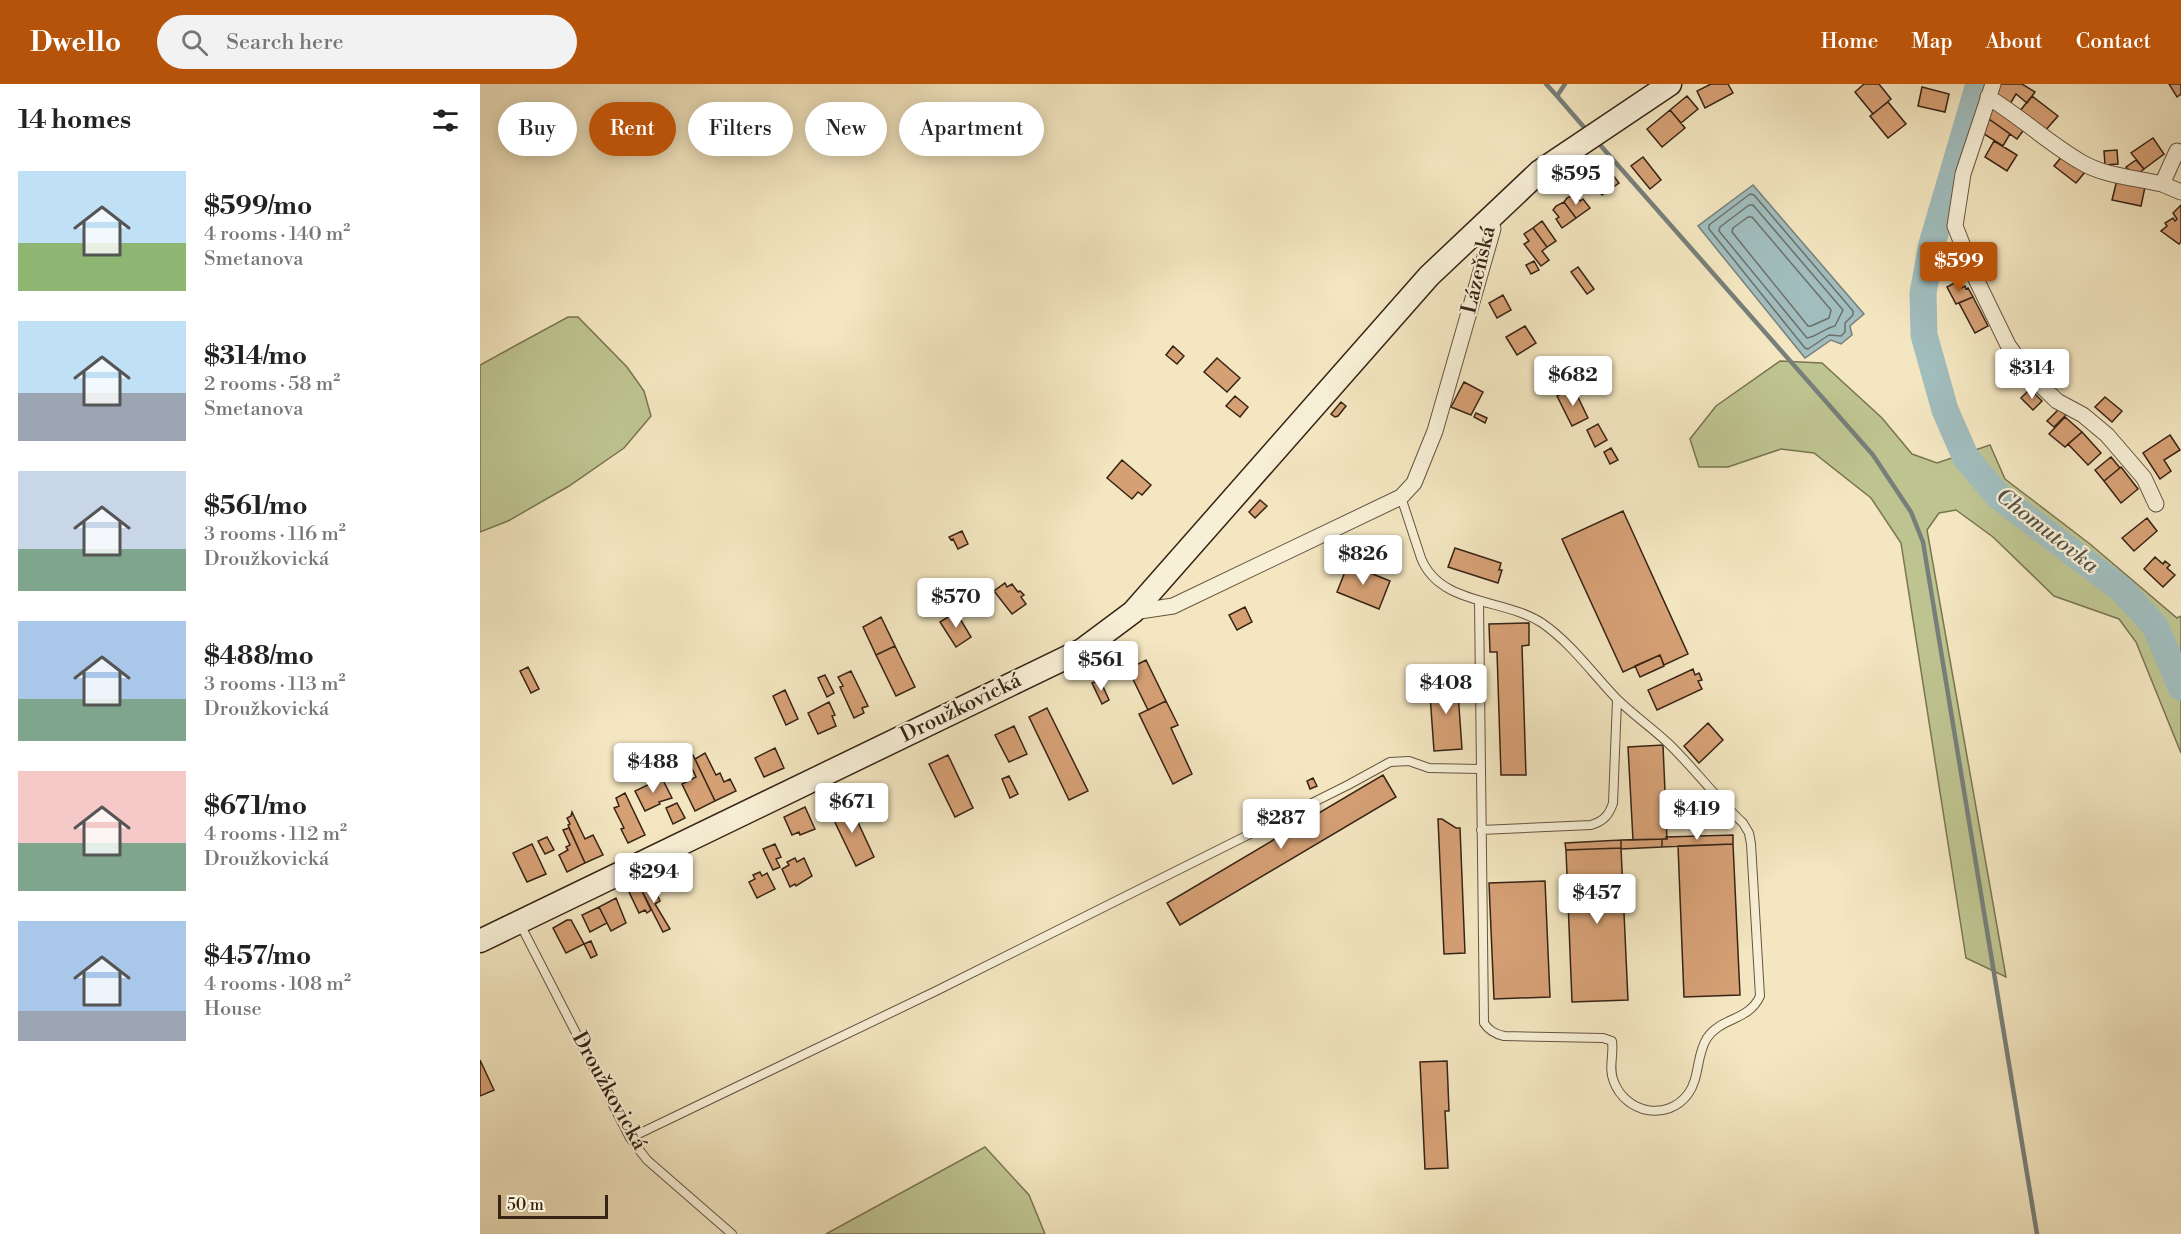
<!DOCTYPE html>
<html lang="en">
<head>
<meta charset="utf-8">
<style>
  body { margin:0; font-family:"Libre Bodoni",serif; background:#f2f2f2; color:#222; height:100vh; display:flex; flex-direction:column; font-size:22px; white-space:nowrap }
  * { box-sizing:border-box; margin:0 }
  p { font-size:20px; color:#767676 }
  .icon { flex:none; width:33px; height:33px; fill:none; stroke:currentColor; stroke-width:2; stroke-linecap:round; stroke-linejoin:round }
  .map { position:relative; flex:1; overflow:hidden }
  .panel { display:flex; flex-direction:column; background:#fff; width:480px }
  .panel>* { flex:none }
  .guide { position:absolute; left:18px; top:18px; width:570px; height:54px; display:flex; gap:12px }
  .scale { position:absolute; left:18px; bottom:15px; width:110px; box-sizing:border-box; padding-left:6px; border:3px solid #372315; border-top:0; font-size:16px; line-height:21px; white-space:nowrap; color:#372315; -webkit-text-stroke:4px #f7efd6; paint-order:stroke }
  .price { position:absolute; translate:-50% -51px; padding:0 14px; border-radius:6px; background:#fff; color:#222; font-size:20px; line-height:39px; filter:drop-shadow(0 2px 3px #0008) }
  .price::after { content:''; position:absolute; left:50%; top:36px; width:18px; height:14px; margin-left:-9px; background:inherit; clip-path:polygon(0 0,100% 0,50% 100%) }
  .price.selected { background:#b45309; color:#fff }
  ul { padding:0; list-style:none }
  li { display:flex; align-items:center; gap:18px; height:150px; padding:0 18px }
  li span { display:grid; place-items:center; flex:none; width:168px; height:120px; border-radius:0px; color:#555 }
  li>.icon { margin-inline-start:auto }
  span .icon { width:72px; height:72px; fill:#fffc; stroke-width:1 }
  li b { font-size:26px }
  h2 { display:flex; justify-content:space-between; align-items:center; height:72px; padding:0 18px; font-size:26px }
  .pill { padding:0 21px; border-radius:27px; background:#fff; box-shadow:0 3px 15px #0003; font-size:21px; line-height:54px }
  .pill.selected { background:#b45309; color:#fff }
  header { display:flex; align-items:center; gap:36px; box-sizing:border-box; height:84px; padding:0 30px; background:#b45309; color:#fff }
  header strong { font-size:28px }
  nav { display:flex; gap:33px; margin-inline-start:auto; font-size:21px }
  .search { width:420px; height:54px; background:#f2f2f2; display:flex; align-items:center; gap:15px; box-sizing:border-box; padding:0 21px; border-radius:33px; color:#767676; font-size:22px }
  main { display:flex; flex:1; min-height:0 }
  .map>svg:first-child { display:block }
  .green { fill:#bec490; stroke:#7a7452; stroke-width:1.5 }
  .water { fill:#a1bdbd; stroke:#777f7a; stroke-width:1.5 }
  .lines { fill:none; stroke-linecap:round; stroke-linejoin:round }
  .shore { stroke:#6c7069; stroke-width:1.5 }
  .stream { stroke:#777f7a; stroke-width:4.5 }
  .river { stroke:#a1bdbd; stroke-width:27 }
  .building { fill:#d6a075; stroke:#372315; stroke-width:1.5 }
  .lane-casing { stroke:#665440; stroke-width:10 }
  .street-casing { stroke:#665440; stroke-width:17 }
  .secondary-casing { stroke:#372315; stroke-width:25 }
  .lane { stroke:#f7efd6; stroke-width:8 }
  .street { stroke:#f7efd6; stroke-width:15 }
  .secondary { stroke:#f7efd6; stroke-width:22 }
  .labels { text-anchor:middle; dominant-baseline:central; stroke-width:4.5; stroke-linejoin:round; paint-order:stroke }
  .street-label { font-size:21px; fill:#372315; stroke:#f7efd6 }
  .water-label { font-size:22px; font-style:italic; fill:#575147; stroke:#f7efd6 }
</style>
</head>
<body>
<header>
<strong>Dwello</strong>
<div class="search"><svg class="icon" aria-label="search" viewBox="0 0 24 24"><circle cx="10" cy="10" r="6"/><path d="M15 15l6 6"/></svg>Search here</div>
<nav><a>Home</a><a>Map</a><a>About</a><a>Contact</a></nav>
</header>
<main>
<section class="panel">
<h2>14 homes<svg class="icon" aria-label="filters" viewBox="0 0 24 24"><path d="M4 7h16M4 17h16"/><circle cx="9" cy="7" r="2"/><circle cx="15" cy="17" r="2"/></svg></h2>
<ul>
<li><span style="background:linear-gradient(#bfe0f5 60%,#8fb573 0)"><svg class="icon" aria-label="home" viewBox="0 0 24 24"><path d="M3 11l9-7 9 7M6 9v11h12V9"/></svg></span><div><b>$599/mo</b><p>4 rooms · 140 m²</p><p>Smetanova</p></div></li>
<li><span style="background:linear-gradient(#bfe0f5 60%,#9aa5b1 0)"><svg class="icon" aria-label="home" viewBox="0 0 24 24"><path d="M3 11l9-7 9 7M6 9v11h12V9"/></svg></span><div><b>$314/mo</b><p>2 rooms · 58 m²</p><p>Smetanova</p></div></li>
<li><span style="background:linear-gradient(#c9d6e8 65%,#7fa58c 0)"><svg class="icon" aria-label="home" viewBox="0 0 24 24"><path d="M3 11l9-7 9 7M6 9v11h12V9"/></svg></span><div><b>$561/mo</b><p>3 rooms · 116 m²</p><p>Droužkovická</p></div></li>
<li><span style="background:linear-gradient(#a9c7e8 65%,#7fa58c 0)"><svg class="icon" aria-label="home" viewBox="0 0 24 24"><path d="M3 11l9-7 9 7M6 9v11h12V9"/></svg></span><div><b>$488/mo</b><p>3 rooms · 113 m²</p><p>Droužkovická</p></div></li>
<li><span style="background:linear-gradient(#f6c9c9 60%,#7fa58c 0)"><svg class="icon" aria-label="home" viewBox="0 0 24 24"><path d="M3 11l9-7 9 7M6 9v11h12V9"/></svg></span><div><b>$671/mo</b><p>4 rooms · 112 m²</p><p>Droužkovická</p></div></li>
<li><span style="background:linear-gradient(#a9c7e8 75%,#9aa5b1 0)"><svg class="icon" aria-label="home" viewBox="0 0 24 24"><path d="M3 11l9-7 9 7M6 9v11h12V9"/></svg></span><div><b>$457/mo</b><p>4 rooms · 108 m²</p><p>House</p></div></li>
</ul>
</section>
<div class="map">
<svg width="1701" height="1150" viewBox="0 0 1701 1150">
  <rect width="100%" height="100%" fill="#f3e6c0"/>
  <filter id="stains"><feTurbulence type="fractalNoise" baseFrequency=".00333" numOctaves="4"/><feColorMatrix values="0 0 0 0 .2 0 0 0 0 .09 0 0 0 0 .02 0 0 0 .5 -.17"/></filter>
  <radialGradient id="worn" r=".72"><stop offset=".6" stop-color="#630" stop-opacity="0"/><stop offset="1" stop-color="#630" stop-opacity=".3"/></radialGradient>
  <path class="green" d="M88,233H98L147,283L164,307L171,332L144,364L89,402L28,437L0,448V281Z
    M1300,277L1342,279L1402,334L1432,370L1457,379L1510,361L1525,395L1610,460L1697,534L1701,532V669L1656,558L1639,535L1574,512L1513,453L1476,426L1459,429L1447,446L1526,893L1486,874L1421,459L1391,414L1334,369L1301,365L1248,383H1219L1210,355L1236,322Z
    M505,1063L549,1111L565,1150H346Z"/>
  <path class="water" d="M1273,101L1384,230L1370,242L1372,251L1361,260L1351,256L1325,274L1218,142Z"/>
  <g class="lines">
    <path class="shore" d="M1270,110L1274,111L1373,227V231L1365,239V248L1361,252L1349,251L1328,265L1325,264L1229,145V141Z
      M1269,121H1273L1363,226L1355,242C1345,244 1336,253 1327,254L1239,147L1240,143Z
      M1268,133H1272L1351,226L1349,234L1331,242H1328L1252,148L1253,144Z"/>
    <path class="stream" d="M1066,0L1077,12
      M1085,0L1077,12L1103,42
      M1121,62L1393,371L1431,428L1443,458L1557,1150"/>
    <path class="river" d="M1499,0L1452,160L1443,209L1444,251L1465,326L1486,374L1518,412L1642,506L1675,542L1701,603"/>
  </g>
  <path class="building" d="M1231,0H1248L1253,9L1225,24L1217,7Z
    M1384,0H1399L1411,15L1393,30L1375,8Z
    M1519,0H1542L1555,8L1547,19L1536,10L1530,20L1515,9Z
    M1689,0H1701V10L1697,13Z
    M1442,3L1469,10L1465,28L1438,22Z
    M1207,12L1218,25L1201,39L1190,26Z
    M1552,12L1578,32L1564,48L1539,28Z
    M1408,18L1426,40L1408,54L1390,32Z
    M1513,19L1546,43L1537,55L1509,35Z
    M1190,26L1205,44L1182,63L1167,45Z
    M1509,35L1530,50L1523,62L1504,50Z
    M1673,54L1684,70L1664,85L1651,69Z
    M1514,57L1537,71L1527,87L1505,73Z
    M1637,66L1638,80L1625,81L1624,67Z
    M1583,71L1605,88L1596,99L1574,82Z
    M1163,73L1181,96L1170,105L1151,82Z
    M1656,76L1664,85L1655,92L1646,83Z
    M1127,83L1139,99L1122,111L1111,95Z
    M1637,96L1665,103L1661,122L1632,116Z
    M1095,110L1100,117L1103,115L1110,124L1096,134L1084,118L1087,114Z
    M1084,118L1096,134L1082,144L1076,135L1079,133L1073,126L1076,122Z
    M1701,121V158L1699,160L1681,147L1687,142L1685,139L1693,134L1695,137L1697,135L1693,129Z
    M1062,137L1076,157L1067,163L1053,144Z
    M1053,144L1067,163L1062,167L1069,176L1061,182L1044,160L1049,157L1044,150Z
    M1054,177L1059,186L1051,190L1046,181Z
    M1098,183L1114,205L1107,210L1091,188Z
    M1476,198L1479,205L1485,202L1486,205L1488,204L1493,213L1476,220L1467,203Z
    M1023,211L1031,226L1017,234L1009,219Z
    M1493,213L1508,242L1495,249L1479,219Z
    M1045,242L1056,259L1037,271L1026,253Z
    M693,262L704,272L697,280L686,271Z
    M737,274L760,294L747,308L724,288Z
    M984,298L1003,308L991,331L971,323Z
    M1093,303L1108,334L1092,342L1077,312Z
    M1550,305L1562,317L1553,326L1541,314Z
    M755,312L768,323L760,333L746,322Z
    M1625,313L1642,327L1632,338L1615,323Z
    M861,318L866,322L858,332L855,333L851,330Z
    M1579,325L1586,331L1574,343L1567,337Z
    M996,329L1007,334L1005,339L994,333Z
    M1585,333L1602,348L1585,363L1569,350Z
    M1118,340L1127,356L1115,363L1107,346Z
    M1602,348L1621,369L1608,381L1588,360Z
    M1690,351L1700,366L1684,376L1691,387L1680,395L1663,369Z
    M1131,364L1138,376L1130,380L1124,368Z
    M1631,373L1640,384L1624,397L1615,386Z
    M642,376L671,401L662,411L658,408L652,415L627,394Z
    M1641,383L1658,405L1641,419L1624,397Z
    M780,416L787,422L775,434L769,428Z
    M1143,427L1208,570L1184,581L1180,571L1143,588L1082,455Z
    M1667,434L1677,447L1654,467L1642,454Z
    M482,447L488,460L478,465L473,455L471,456L469,453Z
    M975,464L1021,479L1019,486H1022L1018,499L968,483Z
    M1675,473L1683,480L1685,477L1690,481L1687,484L1695,491L1683,503L1664,485Z
    M868,480L910,497L899,525L857,508Z
    M525,499L527,503L532,500L538,508L540,507L544,511L541,513L546,520L532,530L514,507Z
    M765,523L772,538L757,546L749,531Z
    M476,528L491,553L476,563L460,538Z
    M401,533L415,562L396,571L383,543Z
    M1049,539V561L1042,562L1046,691H1021L1017,568H1010L1009,540Z
    M415,562L435,603L416,612L396,571Z
    M1180,571L1184,582L1160,593L1155,582Z
    M666,576L686,617L668,626L648,585Z
    M48,583L59,605L51,609L40,587Z
    M986,583L988,612L979,613L977,584Z
    M1213,585L1215,591L1219,589L1222,596L1218,597L1222,605L1177,626L1168,606Z
    M371,587L388,622L382,624L384,629L374,634L360,603L363,602L358,593Z
    M345,591L354,609L347,613L338,594Z
    M977,595L982,665L954,667L949,597Z
    M620,596L629,616L622,620L612,599Z
    M305,606L318,635L306,641L293,612Z
    M686,617L698,641L691,644L712,690L693,700L659,630Z
    M349,618L355,631L352,632L356,642L338,650L328,629Z
    M567,624L608,707L589,716L549,633Z
    M1228,639L1243,656L1219,679L1204,662Z
    M534,642L547,670L529,678L515,651Z
    M1183,661L1187,755L1153,756L1148,663Z
    M295,664L304,684L284,693L275,674Z
    M225,669L236,691L240,689L244,698L250,695L256,707L235,717L215,675Z
    M213,671L235,717L215,727L202,700L216,693L207,674Z
    M468,671L493,724L475,733L449,680Z
    M903,691L916,713L700,841L687,819Z
    M529,692L538,710L530,714L522,695Z
    M182,694L192,714L179,718L180,720L165,727L155,707Z
    M833,694L837,702L830,705L827,697Z
    M145,709L165,751L148,759L141,745L144,744L134,724L139,722L136,714Z
    M197,719L205,734L193,740L186,724Z
    M369,719L394,773L376,782L350,728Z
    M325,723L335,745L320,751L319,748L312,751L304,733Z
    M92,728L105,755L113,751L123,771L105,779L88,741L90,740L87,734L91,732Z
    M958,735H962L976,744H980L985,869L964,870Z
    M89,744L105,779L87,788L79,771L88,766L86,763L90,761L83,746Z
    M1253,751V760L1182,763V755H1187L1186,753Z
    M67,753L74,766L65,770L58,757Z
    M1182,755V763L1141,765V756Z
    M1141,756V764L1086,766L1085,759Z
    M52,760L66,790L47,798L33,769Z
    M295,760L301,773L296,775L300,783L293,786L283,765Z
    M1253,760L1260,911L1204,913L1198,762Z
    M1141,764L1148,916L1092,918L1086,766Z
    M315,774L317,778L324,774L332,792L316,802L315,800L310,803L302,785L309,781L307,778Z
    M205,781L210,791L203,794L206,801L196,804L188,789Z
    M280,788L282,792L287,789L295,805L277,814L269,798L275,795L273,791Z
    M171,797L180,817L175,820L190,845L183,848L160,803Z
    M1065,797L1070,913L1014,915L1009,799Z
    M160,803L171,826L167,829L165,826L159,829L149,808Z
    M136,814L146,839L131,847L119,823Z
    M119,823L127,839L110,848L102,831Z
    M87,836H91L104,860L86,869L73,844Z
    M111,857L117,871L111,874L104,860Z
    M0,976L14,1006L0,1012Z
    M967,977L969,1027H965L968,1084L945,1085L940,978Z"/>
  <g class="lines">
    <g class="lane-casing">
      <path id="lane" d="M921,413L941,474C960,522 1024,514 1062,539C1091,559 1112,589 1136,614C1152,630 1171,643 1188,659C1214,684 1236,714 1263,739L1269,749L1271,760L1280,912C1269,937 1241,933 1227,954C1216,971 1220,994 1208,1010C1187,1038 1146,1029 1134,998C1128,984 1134,972 1132,957L1123,954L1024,952C1015,950 1009,947 1004,939L999,517
        M1001,746L1111,741C1124,737 1129,731 1133,719L1137,616
        M40,840L150,1054L167,1076L252,1150
        M150,1054L456,907L868,701L910,678L929,677L949,684L1000,685"/>
    </g>
    <g class="street-casing">
      <path id="street" d="M1513,0L1483,90L1475,142L1495,193L1528,261L1548,289L1577,317L1603,331L1627,351L1664,394L1676,420
        M1508,13C1541,33 1568,59 1601,78C1624,92 1656,94 1682,100
        M1697,67L1682,100L1701,108
        M653,528L693,522L921,413L934,399L955,347L1013,145L1010,134"/>
    </g>
    <g class="secondary-casing">
      <path id="secondary" d="M0,857L602,566L653,528L949,192L1059,88L1190,0"/>
    </g>
    <use href="#lane" class="lane"/>
    <use href="#street" class="street"/>
    <use href="#secondary" class="secondary"/>
  </g>
  <g class="labels">
    <g class="street-label">
      <text transform="translate(999 186) rotate(-77)">Lázeňská</text>
      <text transform="translate(481 624) rotate(-26)">Droužkovická</text>
      <text transform="translate(129 1007) rotate(61)">Droužkovická</text>
    </g>
    <g class="water-label">
      <text transform="translate(1567 447) rotate(38)">Chomutovka</text>
    </g>
  </g>
  <rect width="100%" height="100%" filter="url(#stains)"/>
  <rect width="100%" height="100%" fill="url(#worn)"/>
</svg>
<div class="scale">50 m</div>
<b class="price" style="left:1096px;top:122px">$595</b>
<b class="price selected" style="left:1479px;top:209px">$599</b>
<b class="price" style="left:1552px;top:316px">$314</b>
<b class="price" style="left:1093px;top:323px">$682</b>
<b class="price" style="left:883px;top:502px">$826</b>
<b class="price" style="left:476px;top:545px">$570</b>
<b class="price" style="left:621px;top:608px">$561</b>
<b class="price" style="left:966px;top:631px">$408</b>
<b class="price" style="left:173px;top:710px">$488</b>
<b class="price" style="left:372px;top:750px">$671</b>
<b class="price" style="left:1217px;top:757px">$419</b>
<b class="price" style="left:801px;top:766px">$287</b>
<b class="price" style="left:174px;top:820px">$294</b>
<b class="price" style="left:1117px;top:841px">$457</b>
<div class="guide">
<a class="pill">Buy</a>
<a class="pill selected">Rent</a>
<a class="pill">Filters</a>
<a class="pill">New</a>
<a class="pill">Apartment</a>
</div>
</div>
</main>
</body>
</html>
